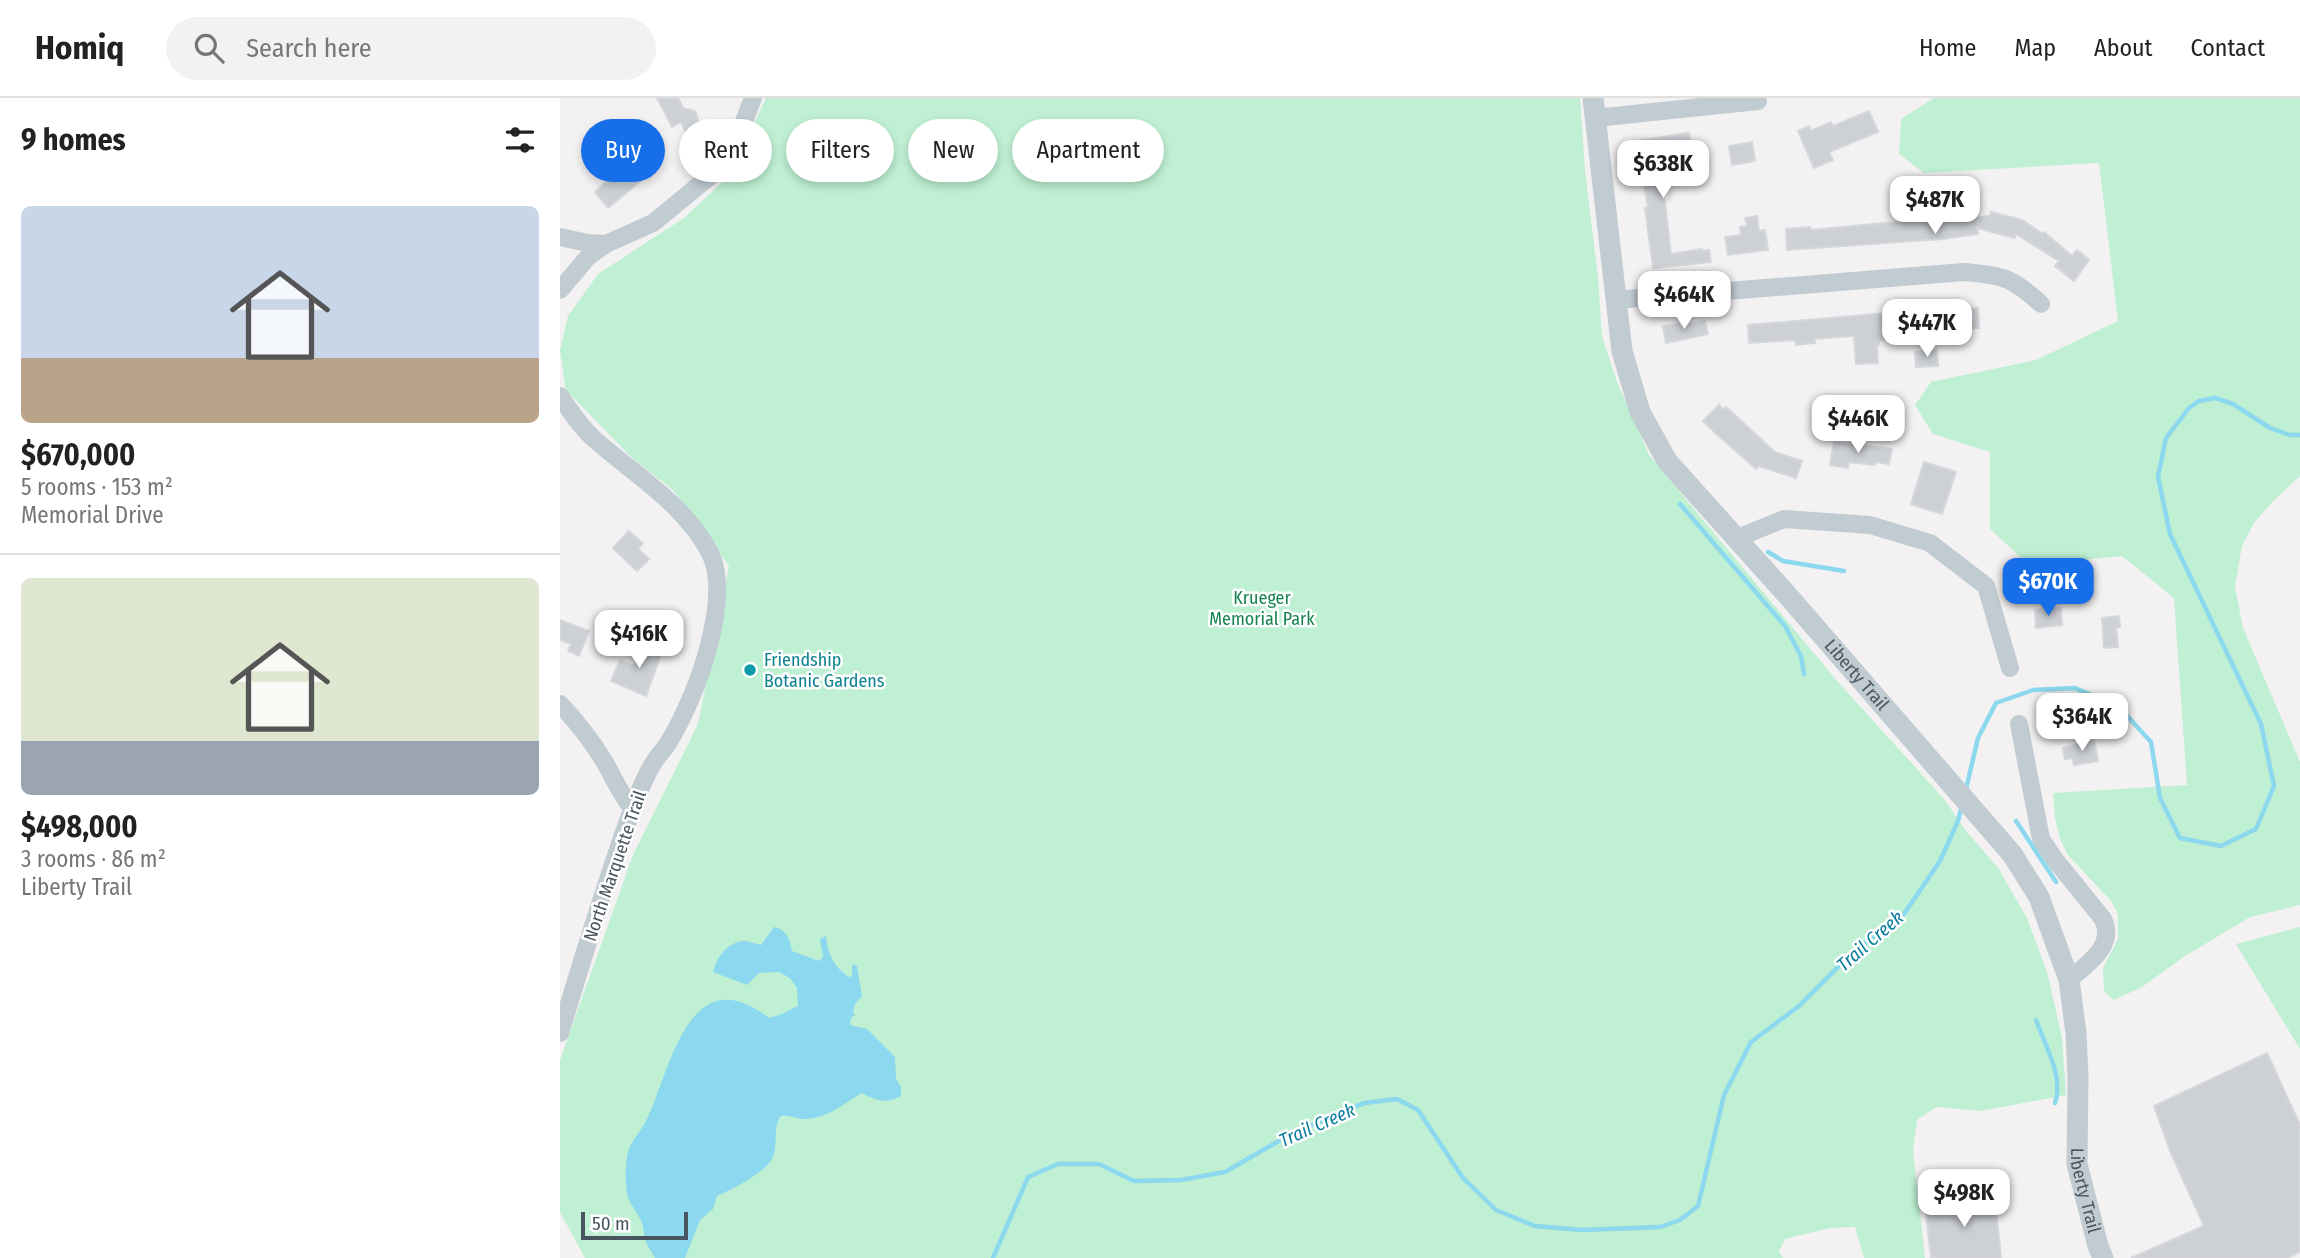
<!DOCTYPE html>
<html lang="en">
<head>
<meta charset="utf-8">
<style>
  body { margin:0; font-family:"Fira Sans Condensed",sans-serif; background:#f2f2f2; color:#222; height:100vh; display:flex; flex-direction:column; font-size:26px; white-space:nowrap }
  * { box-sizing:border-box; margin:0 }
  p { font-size:23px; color:#767676 }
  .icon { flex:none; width:38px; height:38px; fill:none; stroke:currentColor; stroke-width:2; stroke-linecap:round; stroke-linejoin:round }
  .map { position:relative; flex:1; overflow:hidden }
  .sheet { display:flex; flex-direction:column; background:#fff; width:560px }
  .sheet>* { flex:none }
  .banner { position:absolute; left:21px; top:21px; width:665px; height:63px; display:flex; gap:14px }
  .scale { position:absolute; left:21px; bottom:18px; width:107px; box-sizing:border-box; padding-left:7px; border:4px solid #48545f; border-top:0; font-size:19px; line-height:24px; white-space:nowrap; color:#48545f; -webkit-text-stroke:5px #fff; paint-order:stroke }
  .price { position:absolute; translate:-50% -60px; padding:0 16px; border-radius:14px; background:#fff; color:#222; font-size:23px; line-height:46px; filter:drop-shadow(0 2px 4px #0008) }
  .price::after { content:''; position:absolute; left:50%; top:42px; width:21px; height:16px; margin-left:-10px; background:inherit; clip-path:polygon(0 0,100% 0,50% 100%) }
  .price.on { background:#166ee8; color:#fff }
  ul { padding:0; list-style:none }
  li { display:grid; align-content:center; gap:14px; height:371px; padding:0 21px }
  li+li { border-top:2px solid #e0e0e0 }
  li span { display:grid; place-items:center; height:217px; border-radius:10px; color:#555 }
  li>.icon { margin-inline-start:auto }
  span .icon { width:126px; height:126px; fill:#fffc; stroke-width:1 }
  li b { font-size:30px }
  h2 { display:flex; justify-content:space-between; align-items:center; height:84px; padding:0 21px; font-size:30px }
  .pill { padding:0 24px; border-radius:32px; background:#fff; box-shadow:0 4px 10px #0003; font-size:24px; line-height:63px }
  .pill.on { background:#166ee8; color:#fff }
  header { display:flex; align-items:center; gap:42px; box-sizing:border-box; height:98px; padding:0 35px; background:#fff; border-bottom:2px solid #e0e0e0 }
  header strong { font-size:33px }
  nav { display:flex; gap:38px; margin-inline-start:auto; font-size:24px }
  .search { width:490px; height:63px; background:#f2f2f2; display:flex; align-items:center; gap:18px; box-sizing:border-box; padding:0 24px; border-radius:38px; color:#767676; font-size:26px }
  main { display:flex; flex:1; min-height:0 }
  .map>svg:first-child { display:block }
  .green { fill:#bff0d3 }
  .water { fill:#8cd8ee }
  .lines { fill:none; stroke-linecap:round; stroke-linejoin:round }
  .stream { stroke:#8cd8ee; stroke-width:4.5 }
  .building { fill:#cdd0d5; stroke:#d5d7dc; stroke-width:2 }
  .minor { stroke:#c1cbd2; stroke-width:18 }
  .tertiary { stroke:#c1cbd2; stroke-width:21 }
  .culture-dot { fill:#0f9aa8; stroke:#fff; stroke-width:2.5 }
  .labels { text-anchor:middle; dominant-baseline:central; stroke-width:5; stroke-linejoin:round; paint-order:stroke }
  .park-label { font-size:18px; fill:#16834e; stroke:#fff }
  .culture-label { font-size:18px; fill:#0d838f; stroke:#fff; text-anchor:start }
  .street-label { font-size:18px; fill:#48545f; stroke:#fff }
  .water-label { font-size:19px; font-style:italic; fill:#0b7ea0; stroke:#fff }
</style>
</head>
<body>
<header>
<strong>Homiq</strong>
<div class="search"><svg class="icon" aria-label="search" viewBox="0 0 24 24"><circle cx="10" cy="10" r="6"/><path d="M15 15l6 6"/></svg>Search here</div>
<nav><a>Home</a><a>Map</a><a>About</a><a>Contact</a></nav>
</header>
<main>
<section class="sheet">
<h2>9 homes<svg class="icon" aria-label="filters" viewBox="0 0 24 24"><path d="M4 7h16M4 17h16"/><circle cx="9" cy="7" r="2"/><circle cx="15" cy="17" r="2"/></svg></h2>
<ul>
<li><span style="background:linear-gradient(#c9d6e8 70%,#b9a48a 0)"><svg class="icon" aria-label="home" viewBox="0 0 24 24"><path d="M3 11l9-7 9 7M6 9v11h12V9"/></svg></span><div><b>$670,000</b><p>5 rooms · 153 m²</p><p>Memorial Drive</p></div></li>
<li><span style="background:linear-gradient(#dfe7d0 75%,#9aa5b1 0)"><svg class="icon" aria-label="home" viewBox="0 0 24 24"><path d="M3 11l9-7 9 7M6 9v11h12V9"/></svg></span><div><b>$498,000</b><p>3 rooms · 86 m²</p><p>Liberty Trail</p></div></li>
</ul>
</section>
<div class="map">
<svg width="1740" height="1160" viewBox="0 0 1740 1160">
  <rect width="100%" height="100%" fill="#f3f1f1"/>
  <path class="green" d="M206,0H1020L1025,73L1038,180L1042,238L1057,284L1089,357L1278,584L1384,701L1407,734L1438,770L1467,820L1487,874L1502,940L1506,997L1421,1013L1376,1009L1357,1022L1353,1053L1365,1160H1304L1295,1129L1270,1130L1225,1141L1219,1153L1223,1160H25L0,1114V962L73,757L138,626L169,468L113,392L71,359L6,292L0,253L8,218L38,176L124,120L171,76Z
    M1374,0H1740V378L1712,404L1694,425L1682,448L1675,489L1683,530L1740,664V807L1690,819L1625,858L1582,889L1554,902L1544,893L1543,870L1558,841V816L1551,803L1508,757L1500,741L1495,720L1493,695L1627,687L1614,500L1562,458L1469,467L1430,431V354L1373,336L1355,307L1371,284L1476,262L1558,223L1539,65L1364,75L1339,56L1341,21Z
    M1740,829V951L1676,846Z"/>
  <path class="water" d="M214,829C226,831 230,841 232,853L259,863L263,859L260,841L266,838C267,854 274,870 289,879L292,878V866L297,868L302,898L295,906L293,914L295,917L291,920L290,927L307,931L335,959L336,981L341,989V998C327,1006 316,1003 302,995C283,1006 266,1022 242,1021C234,1020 229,1017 221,1018C212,1030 219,1048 212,1061C203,1076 172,1091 157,1098L153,1111L140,1122L125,1160H95C92,1154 87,1148 85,1141C83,1136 84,1130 82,1125C79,1117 73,1110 69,1102C65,1092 65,1070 67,1059C69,1043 81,1035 87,1021C111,970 129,858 209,920L222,916L238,908L237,890L230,880L219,874L199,875L187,887L153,874C156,861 167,844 184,843C189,843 195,846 201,847Z"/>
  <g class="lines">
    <path class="stream" d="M1120,406L1225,528L1241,558L1244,576
      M1208,454L1223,463L1284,473
      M1406,691L1418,640L1436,605L1473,592L1515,590L1559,609L1591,644L1600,700L1620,740L1661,748L1696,731L1714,688L1701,626L1610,436L1598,379L1606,340L1629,310L1639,303L1655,300L1673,306L1710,330L1730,337H1740
      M1456,723L1496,784
      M1476,922C1485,947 1504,979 1495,1005
      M433,1160L468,1079L498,1066H539L574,1083L621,1082L665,1074L731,1036L804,1005L837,1001L858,1012L903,1080L936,1112L975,1128L1022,1132L1100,1129L1120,1122L1138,1108L1164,997L1191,944L1239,908L1290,857L1344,816L1380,763L1398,723L1402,707"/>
  </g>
  <path class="building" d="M97,0H118L123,10L135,13L141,30L127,37L121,24L112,29Z
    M1309,13L1318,34L1269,54L1273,62L1254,70L1238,33L1249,28L1251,33L1271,24L1273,28Z
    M1129,35L1132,54L1103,57L1104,63L1100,64L1111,156L1142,151V153L1149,152L1151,164L1093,170L1085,110L1088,109L1076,43Z
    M1192,44L1195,63L1172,67L1169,48Z
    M66,62L83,81L48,110L35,94L47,83L45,80Z
    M1431,114L1462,122L1483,136L1484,134L1512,158L1517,152L1529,162L1514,183L1495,168L1499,163L1456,136L1455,140L1417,130L1418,136L1382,141L1227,152L1226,131L1250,129L1251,132L1346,123L1380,122V124L1430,118Z
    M1197,118L1199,133L1205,132L1208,152L1168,157L1165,139L1181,137L1180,129L1187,128L1185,120Z
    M1383,210V212L1418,210L1419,230L1390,232L1389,228L1352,231V239L1319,243V246H1317L1318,265L1296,266L1294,238L1254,241L1255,245L1236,247V242L1189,245L1188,227Z
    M1145,223L1148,236L1106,245L1103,228L1119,226V228Z
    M1377,252L1378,268L1356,269L1355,254Z
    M1159,307L1164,312L1166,309L1215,354L1242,363L1236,380L1198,368L1196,371L1154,334L1143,323Z
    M1274,343L1332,351L1329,366L1316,364L1315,367L1289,364L1288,370L1270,367Z
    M1364,364L1396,374L1382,416L1351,406Z
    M69,433L83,445L78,451L89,461L77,473L53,450Z
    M1501,510L1502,527L1476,530L1475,512Z
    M1559,518L1560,529L1556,530L1558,549L1544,550L1542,520Z
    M0,522L29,533L19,558L8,553L11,546L0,542Z
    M85,543L103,551L86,598L51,583L60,562L74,568Z
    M1534,642L1538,663L1514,667L1512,660L1505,661L1503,650Z
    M1707,955L1740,1027V1154L1727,1160H1571L1644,1128L1611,1055L1594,1008Z
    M1435,1100L1441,1160H1371L1365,1105Z"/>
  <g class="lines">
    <path class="minor" d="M1035,20L1198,3
      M0,139L28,145L46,146
      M0,192L28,159L46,146L93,125L149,79L177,42L193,0
      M1055,202L1404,174C1443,177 1453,180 1481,206
      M0,298C10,313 20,328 33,340C73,376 124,405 150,455C173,502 135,601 110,642C106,650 99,656 94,664C85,678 78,696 72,712C45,785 23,861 0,935
      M1175,441L1224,421L1310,427L1370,445L1426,488L1450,570
      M0,606C17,624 31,642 44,663C54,680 60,696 73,711
      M1459,626L1481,741L1496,763L1543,821C1556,848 1527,866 1509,882"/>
    <path class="tertiary" id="s1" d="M1033,0L1062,253L1080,314L1107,363L1229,499L1452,756L1479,799L1509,882L1516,935L1518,979L1517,1066L1538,1148L1543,1160"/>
  </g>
  <circle class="culture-dot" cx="190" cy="572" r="7"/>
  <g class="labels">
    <g class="park-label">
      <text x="702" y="500">Krueger<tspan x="702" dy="21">Memorial Park</tspan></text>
    </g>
    <g class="culture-label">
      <text x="204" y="562">Friendship<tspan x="204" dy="21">Botanic Gardens</tspan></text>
    </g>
    <g class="street-label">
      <text stroke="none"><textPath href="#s1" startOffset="660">Liberty Trail</textPath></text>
      <text transform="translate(55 768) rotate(-71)">North Marquette Trail</text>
      <text stroke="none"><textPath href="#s1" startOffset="1248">Liberty Trail</textPath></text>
    </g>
    <g class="water-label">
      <text transform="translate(1310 843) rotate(-41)">Trail Creek</text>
      <text transform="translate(757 1027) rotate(-24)">Trail Creek</text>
    </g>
  </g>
</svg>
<div class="scale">50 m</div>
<b class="price" style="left:1103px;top:102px">$638K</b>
<b class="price" style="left:1375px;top:138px">$487K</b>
<b class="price" style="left:1124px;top:233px">$464K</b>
<b class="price" style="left:1367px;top:261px">$447K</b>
<b class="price" style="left:1298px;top:357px">$446K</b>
<b class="price on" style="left:1488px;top:520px">$670K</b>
<b class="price" style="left:79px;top:572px">$416K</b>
<b class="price" style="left:1522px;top:655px">$364K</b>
<b class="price" style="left:1404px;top:1131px">$498K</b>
<div class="banner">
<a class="pill on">Buy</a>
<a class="pill">Rent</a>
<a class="pill">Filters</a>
<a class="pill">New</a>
<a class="pill">Apartment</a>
</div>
</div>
</main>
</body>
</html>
